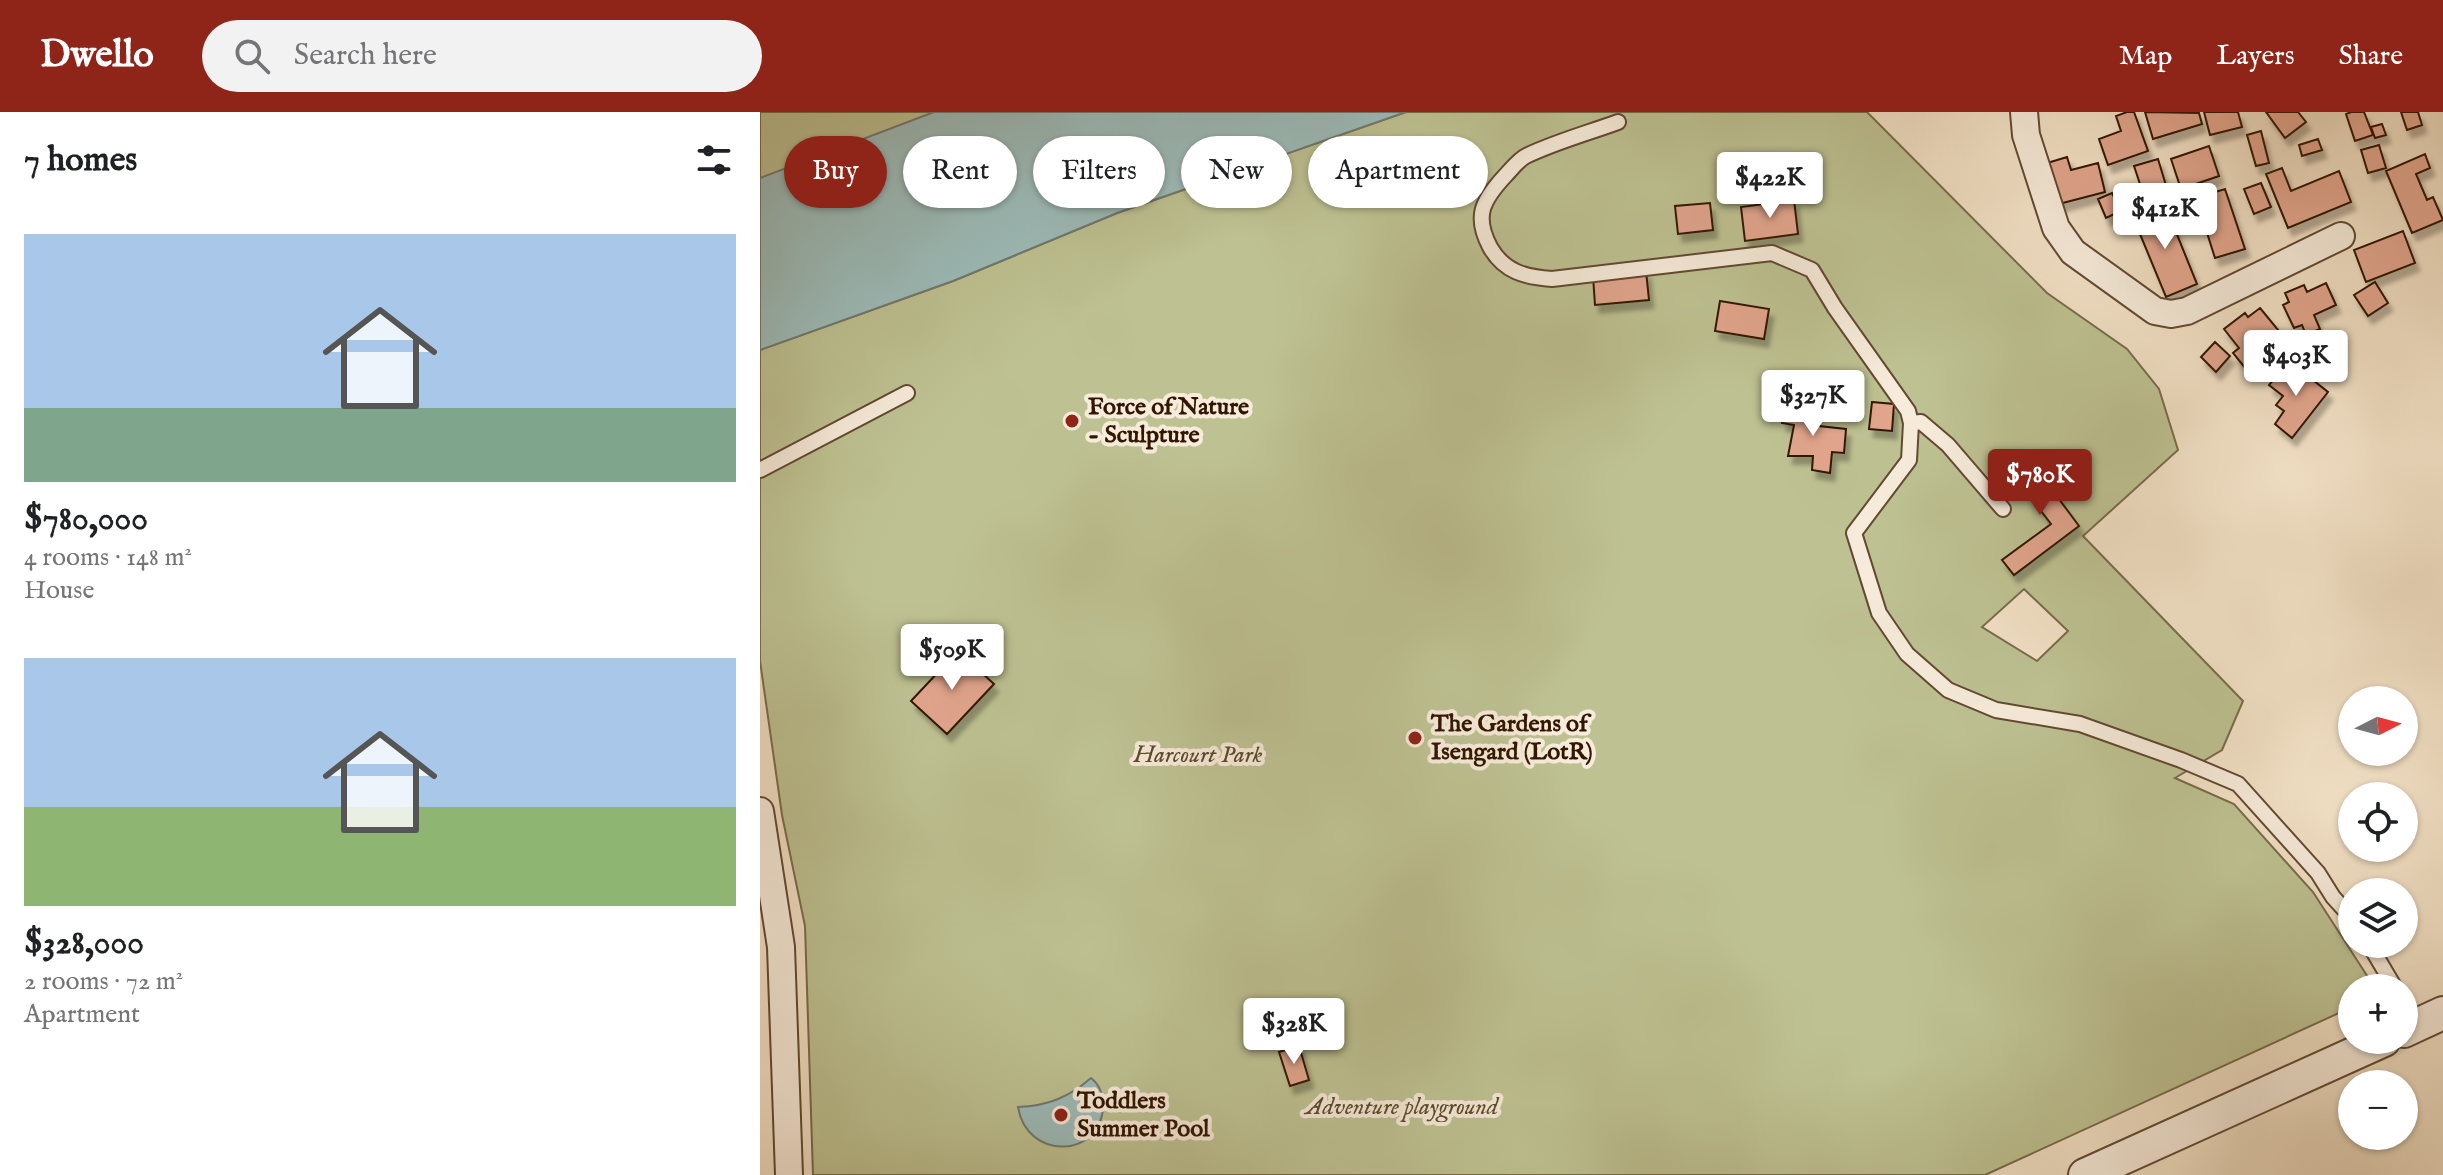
<!DOCTYPE html>
<html lang="en">
<head>
<meta charset="utf-8">
<style>
  body { margin:0; font-family:"IM FELL English",serif; background:#f2f2f2; color:#202124; height:100vh; display:flex; flex-direction:column; font-size:30px; white-space:nowrap }
  * { box-sizing:border-box; margin:0 }
  p { font-size:26px; color:#757577 }
  .icon { flex:none; width:44px; height:44px; fill:none; stroke:currentColor; stroke-width:2; stroke-linecap:round; stroke-linejoin:round }
  .map { position:relative; flex:1; overflow:hidden }
  .details { display:flex; flex-direction:column; background:#fff; width:760px }
  .details>* { flex:none }
  .banner { position:absolute; left:24px; top:24px; width:760px; height:72px; display:flex; gap:16px }
  .needle { width:52px; rotate:84deg }
  .tools { position:absolute; left:1578px; top:574px; display:grid; gap:16px }
  .tools a { display:grid; place-items:center; width:80px; height:80px; border-radius:50%; background:#fff; box-shadow:0 2px 6px #0004; font-size:40px }
  .price { position:absolute; translate:-50% -68px; padding:0 18px; border-radius:8px; background:#fff; color:#222; font-size:26px; line-height:52px; filter:drop-shadow(0 2px 4px #0008) }
  .price::after { content:''; position:absolute; left:50%; top:48px; width:24px; height:18px; margin-left:-12px; background:inherit; clip-path:polygon(0 0,100% 0,50% 100%) }
  .price.selected { background:#8f2418; color:#fff }
  ul { padding:0; list-style:none }
  li { display:grid; align-content:center; gap:16px; height:424px; padding:0 24px }
  li span { display:grid; place-items:center; height:248px; border-radius:0px; color:#555 }
  li>.icon { margin-inline-start:auto }
  span .icon { width:144px; height:144px; fill:#fffc; stroke-width:1 }
  li b { font-size:34px }
  h2 { display:flex; justify-content:space-between; align-items:center; height:96px; padding:0 24px; font-size:34px }
  .pill { padding:0 28px; border-radius:36px; background:#fff; box-shadow:0 2px 6px #0004; font-size:28px; line-height:72px }
  .pill.selected { background:#8f2418; color:#fff }
  header { display:flex; align-items:center; gap:48px; box-sizing:border-box; height:112px; padding:0 40px; background:#8f2418; color:#fff }
  header strong { font-size:38px }
  nav { display:flex; gap:44px; margin-inline-start:auto; font-size:28px }
  .search { width:560px; height:72px; background:#f2f2f2; display:flex; align-items:center; gap:20px; box-sizing:border-box; padding:0 28px; border-radius:44px; color:#757577; font-size:30px }
  main { display:flex; flex:1; min-height:0 }
  .map>svg:first-child { display:block }
  .green { fill:#bec293; stroke:#786c4a; stroke-width:2; fill-rule:evenodd }
  .water { fill:#9dbdbb; stroke:#727a70; stroke-width:2 }
  .building { fill:#e2a68e; stroke:#311600; stroke-width:2; filter:url(#shadow) }
  .lines { fill:none; stroke-linecap:round; stroke-linejoin:round }
  .service-casing { stroke:#624932; stroke-width:18 }
  .minor-casing { stroke:#624932; stroke-width:30 }
  .tertiary-casing { stroke:#624932; stroke-width:36 }
  .service { stroke:#f7ecdb; stroke-width:14 }
  .minor { stroke:#f7ecdb; stroke-width:26 }
  .tertiary { stroke:#f7ecdb; stroke-width:32 }
  .poi-dot { fill:#8f2418; stroke:#f7ecdb; stroke-width:3 }
  .labels { text-anchor:middle; dominant-baseline:central; stroke-width:8; stroke-linejoin:round; paint-order:stroke }
  .poi-label { font-size:24px; font-weight:bold; fill:#311600; stroke:#f7ecdb; text-anchor:start }
  .park-label { font-size:24px; font-style:italic; fill:#5b4a2c; stroke:#f7ecdb }
</style>
</head>
<body>
<header>
<strong>Dwello</strong>
<div class="search"><svg class="icon" aria-label="search" viewBox="0 0 24 24"><circle cx="10" cy="10" r="6"/><path d="M15 15l6 6"/></svg>Search here</div>
<nav><a>Map</a><a>Layers</a><a>Share</a></nav>
</header>
<main>
<section class="details">
<h2>7 homes<svg class="icon" aria-label="filters" viewBox="0 0 24 24"><path d="M4 7h16M4 17h16"/><circle cx="9" cy="7" r="2"/><circle cx="15" cy="17" r="2"/></svg></h2>
<ul>
<li><span style="background:linear-gradient(#a9c7e8 70%,#7fa58c 0)"><svg class="icon" aria-label="home" viewBox="0 0 24 24"><path d="M3 11l9-7 9 7M6 9v11h12V9"/></svg></span><div><b>$780,000</b><p>4 rooms · 148 m²</p><p>House</p></div></li>
<li><span style="background:linear-gradient(#a9c7e8 60%,#8fb573 0)"><svg class="icon" aria-label="home" viewBox="0 0 24 24"><path d="M3 11l9-7 9 7M6 9v11h12V9"/></svg></span><div><b>$328,000</b><p>2 rooms · 72 m²</p><p>Apartment</p></div></li>
</ul>
</section>
<div class="map">
<svg width="1683" height="1063" viewBox="0 0 1683 1063">
  <defs>
    <filter id="shadow"><feDropShadow dx="4.5" dy="8" stdDeviation="2" flood-color="#0004"/></filter>
  </defs>
  <rect width="100%" height="100%" fill="#f3e2c7"/>
  <filter id="stains"><feTurbulence type="fractalNoise" baseFrequency=".0025" numOctaves="4"/><feColorMatrix values="0 0 0 0 .2 0 0 0 0 .09 0 0 0 0 .02 0 0 0 .5 -.17"/></filter>
  <radialGradient id="worn" r=".72"><stop offset=".6" stop-color="#630" stop-opacity="0"/><stop offset="1" stop-color="#630" stop-opacity=".3"/></radialGradient>
  <path class="green" d="M0,0H246L0,96Z
    M646,0H1107L1287,181L1367,237L1399,277L1418,338L1323,424L1483,589L1462,638L1415,666L1474,692L1553,780L1615,876H1592V895L1225,1063H53L45,814L22,703L0,549V238L193,169L357,101ZM1264,477L1308,519L1277,549L1222,515Z"/>
  <path class="water" d="M174,0H646L357,101L193,169L0,238V66Z
    M331,966C340,973 343,982 343,993C343,1046 267,1050 258,995C288,994 309,985 331,966Z"/>
  <path class="building" d="M1367,0H1374L1388,39L1348,53L1339,27L1361,19L1356,4Z
    M1385,0L1439,1L1442,12L1393,27Z
    M1444,0H1478L1482,15L1450,23Z
    M1506,0H1538L1546,10L1525,26Z
    M1591,0H1604L1613,23L1595,29L1586,2Z
    M1641,0H1658L1662,13L1647,18Z
    M1622,12L1626,23L1615,26L1611,15Z
    M1501,19L1509,51L1496,54L1487,23Z
    M1558,27L1562,38L1542,44L1539,33Z
    M1619,33L1626,56L1608,61L1601,38Z
    M1449,34L1459,64L1421,77L1411,47Z
    M1665,42L1670,56L1656,62L1667,88L1673,85L1683,108L1652,121L1626,59Z
    M1307,45L1311,58L1338,51L1345,80L1295,93L1284,52Z
    M1398,47L1408,80L1385,87L1374,54Z
    M1522,56L1531,79L1579,59L1591,90L1528,116L1506,62Z
    M1501,71L1511,95L1494,102L1484,77Z
    M1465,77L1485,137L1455,146L1436,86Z
    M1352,81L1361,99L1346,106L1338,87Z
    M1034,88L1038,122L985,129L981,95Z
    M950,91L953,118L918,122L915,94Z
    M1405,93L1437,172L1406,185L1373,105Z
    M1643,119L1655,151L1606,170L1594,138Z
    M886,159L889,188L835,193L833,164Z
    M1615,170L1628,191L1608,204L1594,183Z
    M1566,171L1576,193L1554,203L1560,217L1546,223L1542,213L1534,216L1523,193L1529,190L1525,181L1544,173L1547,180Z
    M960,189L1009,197L1004,227L955,219Z
    M1500,196L1519,219L1494,240L1499,246L1486,257L1473,241L1479,236L1464,217L1485,201L1488,205Z
    M1455,230L1470,244L1456,260L1441,245Z
    M1529,249L1568,280L1532,326L1515,312L1524,299L1516,293L1523,284L1509,273Z
    M1112,290L1134,292L1132,319L1109,317Z
    M1026,292L1052,296L1050,313L1086,317L1084,341L1072,340L1070,361L1052,358L1053,344H1028L1034,313L1022,311Z
    M1267,344L1319,414L1254,463L1242,448L1291,412L1249,357Z
    M198,539L234,572L187,622L151,589Z
    M539,934L549,968L530,974L519,940Z"/>
  <g class="lines">
    <g class="service-casing">
      <path id="service" d="M858,10C828,21 795,30 766,44C758,48 751,58 744,65C722,89 714,105 730,135C744,160 765,165 792,167L1012,141L1052,158L1075,196L1148,299L1151,311L1149,348L1094,421L1119,501L1147,542L1188,578L1236,598L1320,612L1421,648L1478,672L1558,761L1573,785L1592,806
        M1151,311L1161,310L1188,333L1243,397
        M0,358L147,281
        M1609,832L1635,876
        M1644,890L1658,912"/>
    </g>
    <g class="minor-casing">
      <path id="minor" d="M1264,0L1266,23L1296,116L1313,140L1395,199L1411,202L1427,199L1581,124
        M0,699L21,835L29,1063"/>
    </g>
    <g class="tertiary-casing">
      <path id="tertiary" d="M1644,919L1683,901
        M1325,1063L1624,928"/>
    </g>
    <use href="#service" class="service"/>
    <use href="#minor" class="minor"/>
    <use href="#tertiary" class="tertiary"/>
  </g>
  <g class="poi-dot">
    <circle cx="312" cy="309" r="8"/>
    <circle cx="655" cy="626" r="8"/>
    <circle cx="301" cy="1003" r="8"/>
  </g>
  <g class="labels">
    <g class="poi-label">
      <text x="328" y="295">Force of Nature<tspan x="328" dy="28">- Sculpture</tspan></text>
      <text x="671" y="612">The Gardens of<tspan x="671" dy="28">Isengard (LotR)</tspan></text>
      <text x="317" y="989">Toddlers<tspan x="317" dy="28">Summer Pool</tspan></text>
    </g>
    <g class="park-label">
      <text x="438" y="643">Harcourt Park</text>
      <text x="642" y="995">Adventure playground</text>
    </g>
  </g>
  <rect width="100%" height="100%" filter="url(#stains)"/>
  <rect width="100%" height="100%" fill="url(#worn)"/>
</svg>
<div class="tools">
<a><svg class="needle" viewBox="-14 -14 28 28"><path d="M0-13l5 13h-10z" fill="#e53935"/><path d="M0 13l5-13h-10z" fill="#757577"/></svg></a>
<a><svg class="icon" aria-label="locate" viewBox="0 0 24 24"><circle cx="12" cy="12" r="6"/><path d="M12 2v4M12 18v4M2 12h4M18 12h4"/></svg></a>
<a><svg class="icon" aria-label="layers" viewBox="0 0 24 24"><path d="M12 4l9 5-9 5-9-5zM3 14l9 5 9-5"/></svg></a>
<a>+</a>
<a>−</a>
</div>
<b class="price" style="left:1010px;top:108px">$422K</b>
<b class="price" style="left:1405px;top:139px">$412K</b>
<b class="price" style="left:1536px;top:286px">$403K</b>
<b class="price" style="left:1053px;top:326px">$327K</b>
<b class="price selected" style="left:1280px;top:405px">$780K</b>
<b class="price" style="left:192px;top:580px">$509K</b>
<b class="price" style="left:534px;top:954px">$328K</b>
<div class="banner">
<a class="pill selected">Buy</a>
<a class="pill">Rent</a>
<a class="pill">Filters</a>
<a class="pill">New</a>
<a class="pill">Apartment</a>
</div>
</div>
</main>
</body>
</html>
